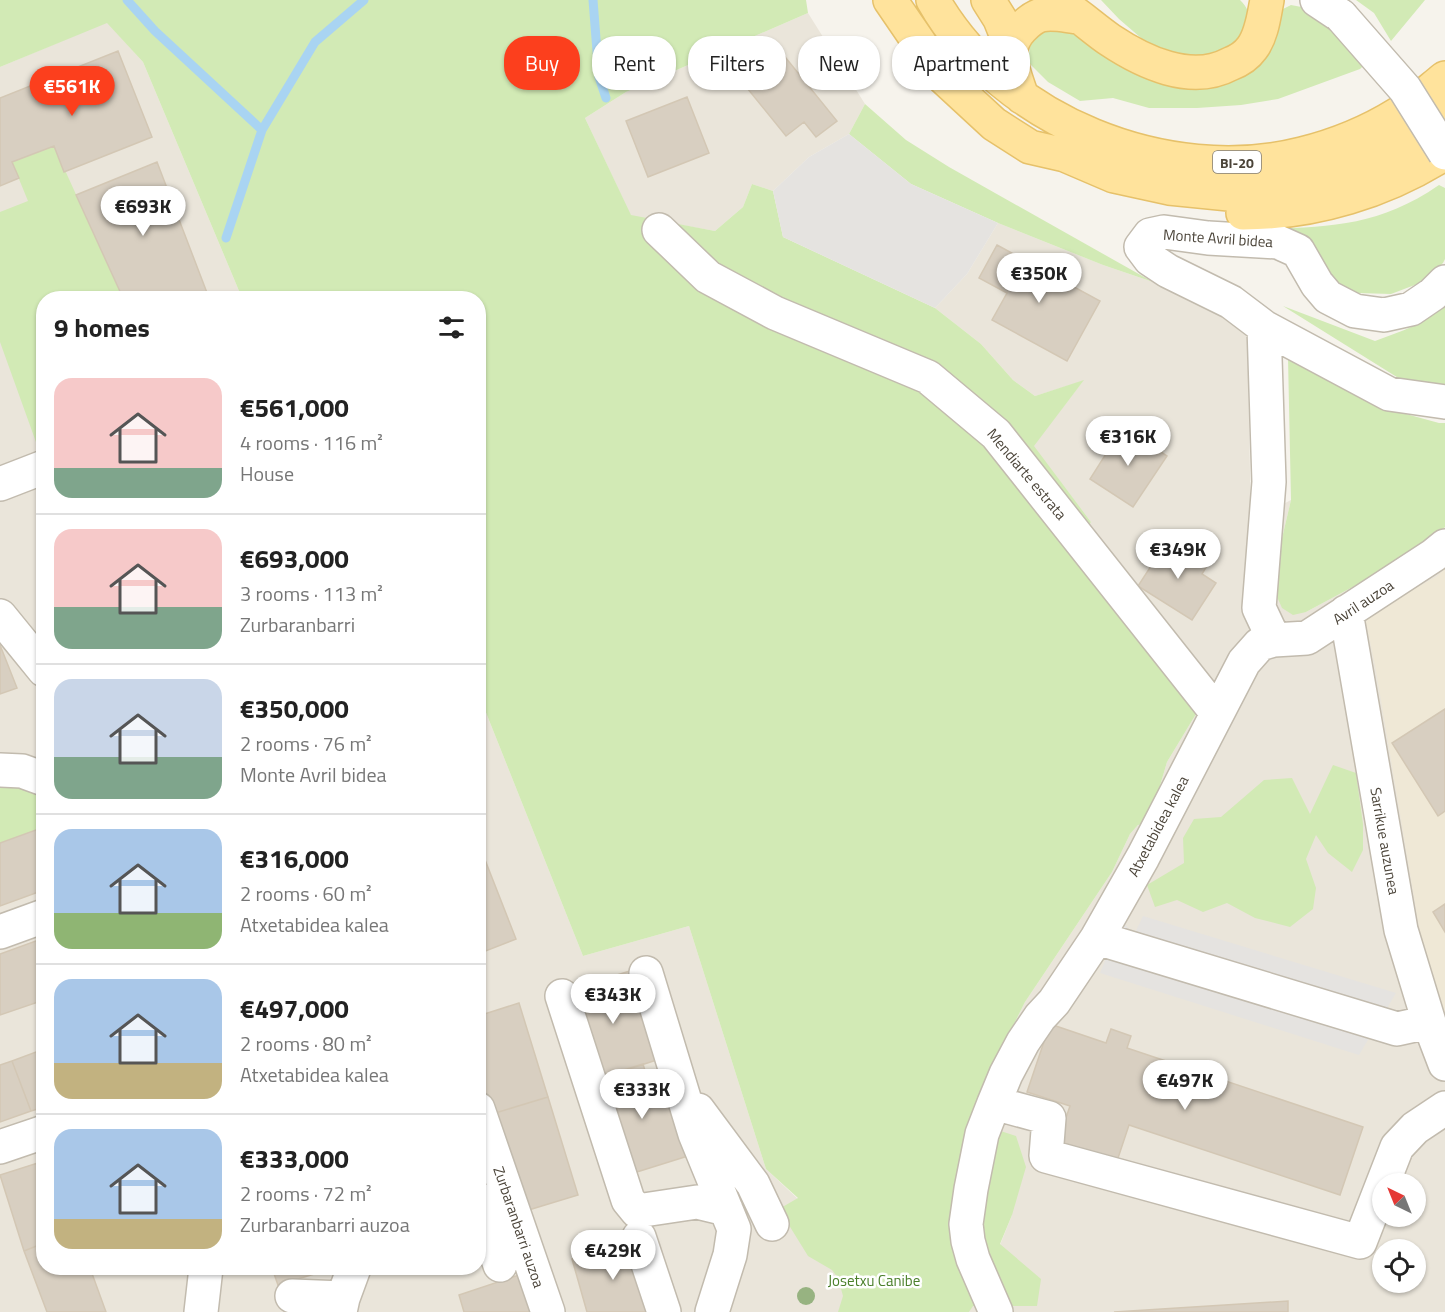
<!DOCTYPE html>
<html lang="en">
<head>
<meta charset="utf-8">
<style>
  body { margin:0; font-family:"Titillium Web",sans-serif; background:#f6f6f6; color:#222; height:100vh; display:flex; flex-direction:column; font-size:22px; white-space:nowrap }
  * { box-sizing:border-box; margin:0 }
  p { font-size:20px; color:#767676 }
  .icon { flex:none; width:33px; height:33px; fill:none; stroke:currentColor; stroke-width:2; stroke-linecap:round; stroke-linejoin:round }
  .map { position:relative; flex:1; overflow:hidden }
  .drawer { position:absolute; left:36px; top:291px; width:450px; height:984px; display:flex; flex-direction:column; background:#fff; border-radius:24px; box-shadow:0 2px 4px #0004 }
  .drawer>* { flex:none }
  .top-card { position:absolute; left:504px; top:36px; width:570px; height:54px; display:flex; gap:12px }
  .needle { width:39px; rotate:317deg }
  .buttons { position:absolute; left:1372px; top:1173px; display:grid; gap:12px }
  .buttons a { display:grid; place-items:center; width:54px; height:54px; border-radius:50%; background:#fff; box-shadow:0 2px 4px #0004; font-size:30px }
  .price { position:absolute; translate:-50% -51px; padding:0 14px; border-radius:21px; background:#fff; color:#222; font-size:20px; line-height:39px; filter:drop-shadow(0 2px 3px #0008) }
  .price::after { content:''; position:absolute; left:50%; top:36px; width:18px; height:14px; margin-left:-9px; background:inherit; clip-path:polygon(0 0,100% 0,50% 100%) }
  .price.on { background:#fc3f1d; color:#fff }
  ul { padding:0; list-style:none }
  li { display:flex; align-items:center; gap:18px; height:150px; padding:0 18px }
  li+li { border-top:2px solid #e0e0e0 }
  li span { display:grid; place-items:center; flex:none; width:168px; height:120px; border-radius:18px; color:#555 }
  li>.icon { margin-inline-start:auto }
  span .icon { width:72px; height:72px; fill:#fffc; stroke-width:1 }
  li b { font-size:26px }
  h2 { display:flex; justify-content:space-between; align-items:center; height:72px; padding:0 18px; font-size:26px }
  .chip { padding:0 21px; border-radius:24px; background:#fff; box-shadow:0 2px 4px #0004; font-size:21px; line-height:54px }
  .chip.on { background:#fc3f1d; color:#fff }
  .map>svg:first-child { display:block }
  .residential { fill:#eae5da; fill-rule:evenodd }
  .education { fill:#efe8d6 }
  .green { fill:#d2eab5 }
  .parking { fill:#e5e3e0 }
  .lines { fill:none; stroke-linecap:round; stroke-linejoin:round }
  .stream { stroke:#a9d4f2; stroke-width:9 }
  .building { fill:#d8cfc1; stroke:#d3c7b4; stroke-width:1.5 }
  .minor-casing { stroke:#c2bbae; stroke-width:36 }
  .major-casing { stroke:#e6c16a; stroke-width:36 }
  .minor { stroke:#fff; stroke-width:33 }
  .major { stroke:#ffe39c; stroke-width:33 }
  .minor-bridge-casing { stroke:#c2bbae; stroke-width:36; stroke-linecap:butt }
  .minor-bridge { stroke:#fff; stroke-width:33 }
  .tree { fill:#97b381 }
  .labels { text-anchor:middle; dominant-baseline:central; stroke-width:5; stroke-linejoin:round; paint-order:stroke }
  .shield { fill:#fff; stroke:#817c74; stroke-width:1.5 }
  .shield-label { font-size:14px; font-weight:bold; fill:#4b4439 }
  .street-label { font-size:15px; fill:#4b4439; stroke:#fff }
  .park-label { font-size:15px; fill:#4a7f2a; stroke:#fff }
</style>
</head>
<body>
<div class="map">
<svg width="1445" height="1312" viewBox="0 0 1445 1312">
  <rect width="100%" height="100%" fill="#f6f3ec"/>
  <path class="residential" d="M808,13L865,104L849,134L809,157L773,191L752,184L743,207L715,231L631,216L585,118L626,92Z
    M107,22L143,62L242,298H44V1268H478V705H483L583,956L689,926L766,1169L918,1312H0V67Z
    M998,223L1103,265L1153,282L1247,327L1251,521L1291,500L1275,568L1306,612L1403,560L1445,527V1312H969L972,1306H1037L1000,1245L1012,1215L976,1123L979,1094L1025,1002L1112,872L1130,834L1138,825L1149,823L1167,762L1196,714L1124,622L1095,578L1074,551L1091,522L1033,446L1083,381L1035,396L1013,380L981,344L935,308L967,274ZM1383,1184H1416V1216H1383ZM1383,1250H1416V1282H1383Z"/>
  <path class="education" d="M1445,569V1028L1426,969L1376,670L1366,622L1373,611L1436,577Z"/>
  <path class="green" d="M0,0H806L808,13L626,92L585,118L631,215L715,231L743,207L752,184L773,191L783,237L935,308L981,344L1013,380L1035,396L1084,380L1034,446L1091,522L1074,551L1095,578L1124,622L1196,714L1167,762L1149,823L1138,825L1130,834L1112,872L1025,1002L979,1094L976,1123L1016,1136L1026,1167L1012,1215L1000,1244L1041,1279L1037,1306H973L969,1312H838L843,1296L838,1278L832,1270L808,1256L779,1209L798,1198L766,1169L689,926L583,956L483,705H479L478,298H242L143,62L107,23L0,67Z
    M1101,0H1240C1254,14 1250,23 1244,39L1212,58L1180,57L1148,44L1119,19Z
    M1356,0H1425L1391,41L1374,13Z
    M1291,5L1317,10L1367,62L1360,69L1278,99L1241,105L1197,108H1149L1113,98L1080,101L1048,82L1028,62L1031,39L1050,26L1071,31L1212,86L1279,11Z
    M865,104L906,140L949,167L1153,282L1103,265L998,223L911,184L849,134Z
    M54,146L123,298H44V455L41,456L0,342V212L28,201L12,162Z
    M1439,185L1445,188V259L1443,263L1420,283L1391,294L1357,293L1332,288L1253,230C1326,226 1375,229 1439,185Z
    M1445,305V386L1425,390L1400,379L1283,306L1375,341C1400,332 1426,323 1445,305Z
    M1288,358L1384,408L1439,423H1445V527L1403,560L1306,612L1293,615L1282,608L1274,590L1275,568L1291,500Z
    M1333,765L1356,773L1363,824V850L1352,872L1328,853L1316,835L1306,859L1316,888L1313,909L1290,927L1255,918L1227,903L1203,912L1177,900L1155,907L1147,885L1184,863L1183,838L1194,819L1221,817L1264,780L1292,778L1310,814Z
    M0,784L43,787V829L0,845Z"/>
  <path class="parking" d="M849,134L911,184L998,223L967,274L935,308L783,237L773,191L809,157Z
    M1143,916L1396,993L1359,1055L1100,973L1122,921L1134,935Z"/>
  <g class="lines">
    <path class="stream" d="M127,0L155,31L262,130
      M593,0L599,77L606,98
      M226,238L262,130L315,42L364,0"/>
  </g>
  <path class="building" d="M777,47L837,121L816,137L804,122L786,136L739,78Z
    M118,51L152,137L64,172L54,146L12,162L19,178L0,186V98Z
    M687,97L709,153L648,177L626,121Z
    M157,162L209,298H123L76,195Z
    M997,245L1100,301L1067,361L992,320L1007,293L979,278Z
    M1123,427L1167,456L1133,507L1090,479Z
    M1168,540L1208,564L1202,574L1216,583L1192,620L1138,586Z
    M0,645L17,688L0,694Z
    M1445,709V811L1438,816L1392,743Z
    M44,827V890L0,906V843Z
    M480,847L516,939L478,954V848Z
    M1445,904V932L1433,912Z
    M44,938V1000L0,1015V954Z
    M633,970L660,1059L594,1080L566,991Z
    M519,1003L548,1097L492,1114L478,1069V1016Z
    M1050,1024L1106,1043L1111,1029L1131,1036L1127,1048L1363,1127L1340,1195L1129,1125L1117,1161L1058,1141L1070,1106L1027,1092Z
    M44,1049V1107L31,1111L12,1061Z
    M12,1061L31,1111L0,1122V1065Z
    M643,1064L646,1074L661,1069L688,1156L624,1176L597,1089L611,1085L608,1075Z
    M548,1097L578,1195L522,1212L492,1114Z
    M44,1161V1243L24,1251L0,1175Z
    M634,1241L654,1312H587L572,1259Z
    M44,1243V1268H90L106,1312H47L24,1251Z
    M272,1268H334L278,1285Z
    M522,1274L534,1312H464L459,1295Z
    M1288,1301V1312H1114Z"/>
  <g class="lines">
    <g class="minor-casing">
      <path id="minor" d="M1317,0L1341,16
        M659,230L708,277L775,313L928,377L996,434L1217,713
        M1445,282L1433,294L1411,309L1384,315L1355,311L1328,297L1317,284L1298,251L1278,242L1208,238L1164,232L1150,235L1141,247L1150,259L1168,271L1231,302L1264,327L1389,394L1445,402
        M1264,327L1269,482L1259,608L1274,640
        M0,484L44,467
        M1346,612L1401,930L1429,1022L1445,1064
        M0,616L44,670
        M0,770L22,771L44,779
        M0,932L44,916
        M1097,938L1397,1029L1429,1022
        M646,973L695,1134L734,1229L730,1255L712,1312
        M562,996L628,1200L637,1211L697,1202L726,1209
        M994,1103L1049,1118L1046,1156L1360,1242L1397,1147L1415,1128L1445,1108
        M478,1109L548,1312
        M698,1110L753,1184L772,1224
        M0,1147L44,1132
        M478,1199L500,1265
        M639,1237L664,1312
        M292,1296L343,1298
        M201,1312L206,1268
        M340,1312L343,1298L354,1268
        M996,1312L973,1259L968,1241L966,1224L971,1189L982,1134L994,1103L1006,1074L1023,1042L1040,1017L1054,1002L1097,938L1143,857L1244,662L1260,644L1274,640L1307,638L1434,555L1445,546"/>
    </g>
    <g class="major-casing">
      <path id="major" d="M890,0L942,76L994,124L1030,147L1065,155L1114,176L1169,188L1229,194L1320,181L1371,162L1416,137L1445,116
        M933,0C1002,122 1167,188 1302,154C1334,146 1369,132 1398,114C1415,104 1430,90 1445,78
        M988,0L1000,19L1010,44
        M1054,0C1074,10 1091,27 1110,40C1143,62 1191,85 1230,64C1238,61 1247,55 1252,48C1262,35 1264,15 1267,0
        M1022,97C1014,72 1001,49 1022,28C1027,23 1034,17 1041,15C1053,12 1067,16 1079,17
        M1243,213C1314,213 1386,191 1445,153"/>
    </g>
    <use href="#minor" class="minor"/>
    <use href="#major" class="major"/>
    <g class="minor-bridge-casing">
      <path id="minor-bridge" d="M1341,16L1405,89L1445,153"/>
    </g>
    <use href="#minor-bridge" class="minor-bridge"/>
  </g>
  <circle class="tree" cx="806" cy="1296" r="9"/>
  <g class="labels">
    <rect class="shield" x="1213" y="151" width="48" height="22" rx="4.5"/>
    <g class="shield-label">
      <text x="1237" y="162">BI-20</text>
    </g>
    <g class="street-label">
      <text transform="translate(1218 238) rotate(4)">Monte Avril bidea</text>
      <text transform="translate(1027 474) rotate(50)">Mendiarte estrata</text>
      <text transform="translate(1363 602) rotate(-33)">Avril auzoa</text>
      <text transform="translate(1158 826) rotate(-62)">Atxetabidea kalea</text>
      <text transform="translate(1385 841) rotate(80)">Sarrikue auzunea</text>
      <text transform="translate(519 1227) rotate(71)">Zurbaranbarri auzoa</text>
    </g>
    <g class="park-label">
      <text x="874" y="1280">Josetxu Canibe</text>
    </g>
  </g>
</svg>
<div class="buttons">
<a><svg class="needle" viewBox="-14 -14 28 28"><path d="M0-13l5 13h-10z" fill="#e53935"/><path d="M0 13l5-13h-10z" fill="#767676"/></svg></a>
<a><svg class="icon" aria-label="locate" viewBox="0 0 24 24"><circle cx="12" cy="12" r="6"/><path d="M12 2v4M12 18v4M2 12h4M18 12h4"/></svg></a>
</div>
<b class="price on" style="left:72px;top:117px">€561K</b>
<b class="price" style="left:143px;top:237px">€693K</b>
<b class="price" style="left:1039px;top:304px">€350K</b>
<b class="price" style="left:1128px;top:467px">€316K</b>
<b class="price" style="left:1178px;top:580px">€349K</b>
<b class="price" style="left:613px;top:1025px">€343K</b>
<b class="price" style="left:1185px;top:1111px">€497K</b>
<b class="price" style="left:642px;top:1120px">€333K</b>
<b class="price" style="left:613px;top:1281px">€429K</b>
<div class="top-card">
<a class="chip on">Buy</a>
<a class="chip">Rent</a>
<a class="chip">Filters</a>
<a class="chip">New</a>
<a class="chip">Apartment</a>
</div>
<section class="drawer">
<h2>9 homes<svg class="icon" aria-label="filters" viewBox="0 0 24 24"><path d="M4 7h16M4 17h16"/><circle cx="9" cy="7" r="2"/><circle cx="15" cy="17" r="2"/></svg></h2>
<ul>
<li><span style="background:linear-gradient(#f6c9c9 75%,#7fa58c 0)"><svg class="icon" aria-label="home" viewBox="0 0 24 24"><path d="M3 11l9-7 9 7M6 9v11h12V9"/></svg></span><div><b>€561,000</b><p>4 rooms · 116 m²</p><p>House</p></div></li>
<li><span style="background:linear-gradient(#f6c9c9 65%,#7fa58c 0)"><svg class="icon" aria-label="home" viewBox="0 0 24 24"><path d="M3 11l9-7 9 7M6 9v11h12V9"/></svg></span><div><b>€693,000</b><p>3 rooms · 113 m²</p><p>Zurbaranbarri</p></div></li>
<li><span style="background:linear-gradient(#c9d6e8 65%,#7fa58c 0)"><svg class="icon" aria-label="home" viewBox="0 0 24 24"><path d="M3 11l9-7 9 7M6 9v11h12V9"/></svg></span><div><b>€350,000</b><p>2 rooms · 76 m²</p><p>Monte Avril bidea</p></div></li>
<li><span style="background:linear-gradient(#a9c7e8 70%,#8fb573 0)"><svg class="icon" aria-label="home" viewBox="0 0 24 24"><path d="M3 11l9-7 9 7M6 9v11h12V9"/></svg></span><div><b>€316,000</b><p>2 rooms · 60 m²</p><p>Atxetabidea kalea</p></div></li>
<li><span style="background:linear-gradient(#a9c7e8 70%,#c2b280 0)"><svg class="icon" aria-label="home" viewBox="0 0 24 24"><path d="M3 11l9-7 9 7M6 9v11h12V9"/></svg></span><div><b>€497,000</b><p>2 rooms · 80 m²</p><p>Atxetabidea kalea</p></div></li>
<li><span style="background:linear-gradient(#a9c7e8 75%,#c2b280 0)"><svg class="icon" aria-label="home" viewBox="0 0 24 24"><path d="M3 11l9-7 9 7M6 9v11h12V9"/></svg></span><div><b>€333,000</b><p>2 rooms · 72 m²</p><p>Zurbaranbarri auzoa</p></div></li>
</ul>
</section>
</div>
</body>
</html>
